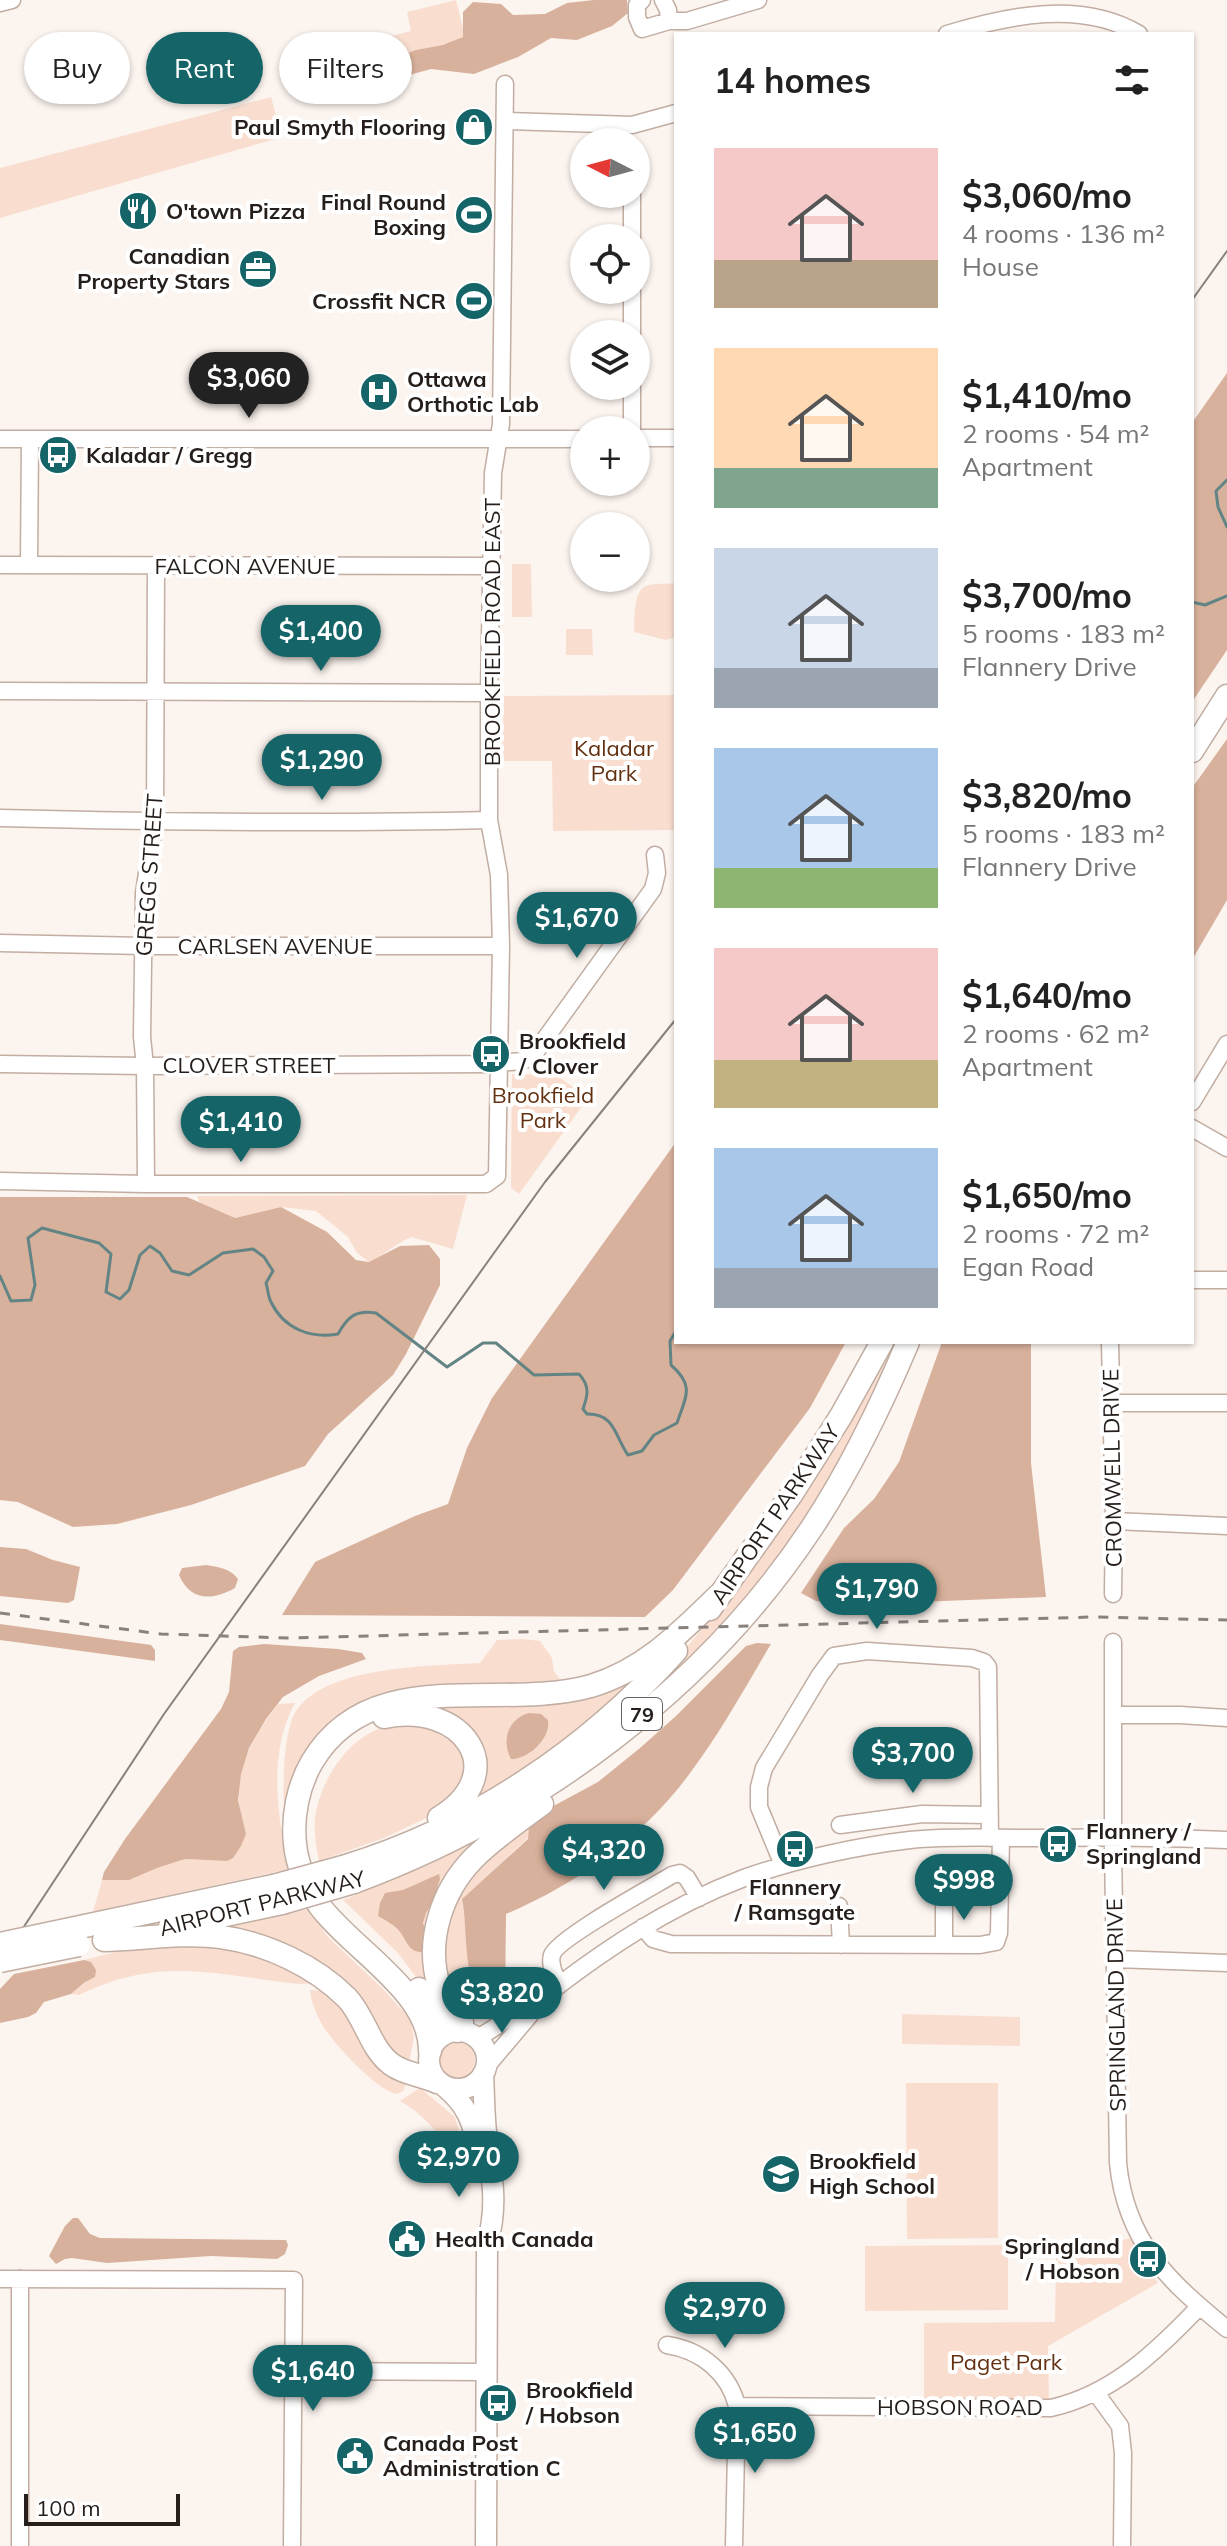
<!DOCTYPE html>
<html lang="en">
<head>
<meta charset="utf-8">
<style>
  body { margin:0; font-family:Mulish,sans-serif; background:#f2f2f2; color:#222; height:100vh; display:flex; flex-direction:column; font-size:30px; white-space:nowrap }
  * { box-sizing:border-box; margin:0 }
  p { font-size:26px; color:#767676 }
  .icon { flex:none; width:44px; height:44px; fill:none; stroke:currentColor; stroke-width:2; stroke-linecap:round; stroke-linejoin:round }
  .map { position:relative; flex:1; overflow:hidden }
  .panel { position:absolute; left:674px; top:32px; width:520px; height:1312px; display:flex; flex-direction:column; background:#fff; border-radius:0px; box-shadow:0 2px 6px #0004 }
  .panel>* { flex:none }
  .guide { position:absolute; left:24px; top:32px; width:530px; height:72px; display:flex; gap:16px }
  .needle { width:52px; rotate:276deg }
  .controls { position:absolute; left:570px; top:128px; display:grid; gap:16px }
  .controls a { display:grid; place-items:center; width:80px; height:80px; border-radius:50%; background:#fff; box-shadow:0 2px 6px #0004; font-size:40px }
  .scale { position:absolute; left:24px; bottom:20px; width:156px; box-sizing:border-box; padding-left:8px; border:4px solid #251e1a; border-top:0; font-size:22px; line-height:28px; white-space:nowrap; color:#251e1a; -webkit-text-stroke:6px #fff; paint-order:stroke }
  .price { position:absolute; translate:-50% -68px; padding:0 18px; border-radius:28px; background:#156468; color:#fff; font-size:26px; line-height:52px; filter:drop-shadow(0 2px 4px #0008) }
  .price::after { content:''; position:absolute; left:50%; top:48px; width:24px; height:18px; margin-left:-12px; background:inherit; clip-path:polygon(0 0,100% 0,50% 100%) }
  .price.selected { background:#222; color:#fff }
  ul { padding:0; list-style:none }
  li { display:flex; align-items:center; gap:24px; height:200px; padding:0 40px }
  li span { display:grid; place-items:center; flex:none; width:224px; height:160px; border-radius:0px; color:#555 }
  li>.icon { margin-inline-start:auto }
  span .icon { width:96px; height:96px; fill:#fffc; stroke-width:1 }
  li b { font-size:34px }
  h2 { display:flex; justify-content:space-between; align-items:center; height:96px; padding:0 40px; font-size:34px }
  .chip { padding:0 28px; border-radius:36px; background:#fff; box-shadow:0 2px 6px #0004; font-size:28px; line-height:72px }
  .chip.selected { background:#156468; color:#fff }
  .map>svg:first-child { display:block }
  .green { fill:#f9ded0 }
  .forest { fill:#d8b19c }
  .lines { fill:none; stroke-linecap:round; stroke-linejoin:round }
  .stream { stroke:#638485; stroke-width:3 }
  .minor-casing { stroke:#c1ada2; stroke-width:19 }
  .major-casing { stroke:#c1ada2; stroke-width:23 }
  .highway-casing { stroke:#c1ada2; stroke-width:25 }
  .minor { stroke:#fff; stroke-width:16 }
  .major { stroke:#fff; stroke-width:20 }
  .highway { stroke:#fff; stroke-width:22 }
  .tram { stroke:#88817c; stroke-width:2 }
  .rail { stroke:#88817c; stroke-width:3; stroke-dasharray:10 10; stroke-linecap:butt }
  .highway-bridge-casing { stroke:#c1ada2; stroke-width:25; stroke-linecap:butt }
  .highway-bridge { stroke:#fff; stroke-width:22 }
  .labels { text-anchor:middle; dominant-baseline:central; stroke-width:8; stroke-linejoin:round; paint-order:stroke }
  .shield { fill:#fff; stroke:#66625f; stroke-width:2 }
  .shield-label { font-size:20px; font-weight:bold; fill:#251e1a }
  .poi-label { font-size:22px; font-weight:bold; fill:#251e1a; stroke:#fff; text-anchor:start }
  .street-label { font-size:22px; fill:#251e1a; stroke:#fff }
  .park-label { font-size:22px; fill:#623010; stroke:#fff }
</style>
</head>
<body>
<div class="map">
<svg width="1227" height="2546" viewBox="0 0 1227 2546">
  <rect width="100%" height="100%" fill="#fcf4ef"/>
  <path class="green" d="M456,0L466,40L381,62L376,40L411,31L407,12Z
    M271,97L282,137L0,218V168Z
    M512,564H531L532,617H512Z
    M676,583V637L666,640L634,632C635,619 632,588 649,585C658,583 667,584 676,583Z
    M566,629H592L593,655H566Z
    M676,695V830L553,831L552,761H502L504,696Z
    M512,1074L556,1075L588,1098L519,1194L511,1188Z
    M467,1195L453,1249L411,1237C395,1244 385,1255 369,1262L357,1253L348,1237L316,1211L281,1207L235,1218L202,1209L197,1196Z
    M893,1342H901L824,1497L733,1618L664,1688L607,1728L663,1675L740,1584Z
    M523,1639L540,1641L552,1658L554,1671L563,1684L404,1691L366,1701L341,1716L286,1838C283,1805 281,1754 291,1722C309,1665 432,1666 480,1663L497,1640Z
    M642,1675L572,1737L470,1805L475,1749L396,1705Z
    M295,1703C268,1751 277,1817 289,1869L93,1912L102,1880H129L156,1868L185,1859L227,1861L246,1834C243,1823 240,1813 239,1802C234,1767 257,1731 278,1704Z
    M420,1723C457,1741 464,1742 465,1785L437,1813L384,1838L319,1861C316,1847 314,1832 315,1818C320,1781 347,1739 383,1727C395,1723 408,1724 420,1723Z
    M529,1825L528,1838L462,1899L467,1938L494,2004L505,2005V2011C480,2019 476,2012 457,1996L454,1995L450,1998L442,1947L456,1896L485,1859Z
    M494,1831L450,1877L433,1981L423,1986L397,1952L343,1900L430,1864Z
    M309,1909L327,1936L382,1988L411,2020L414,2038L408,2068L397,2063L350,1993L217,1929Z
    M185,1943L251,1951L316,1983L301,1984C245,1979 187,1963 132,1976C113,1980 96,1987 79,1995L71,1994L85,1982L91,1962L84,1960L124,1950Z
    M310,1990L327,1991L407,2081L403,2091L397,2094C377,2091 334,2044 323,2026C317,2016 311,2002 310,1990Z
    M902,2014L1020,2017V2046L902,2044Z
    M439 2060a18 18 0 1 1 36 0a18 18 0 1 1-36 0Z
    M906,2083H998V2238L907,2239Z
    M420,2088L455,2117L462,2142L466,2146L470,2190C451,2153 438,2123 400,2101Z
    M1131,2238L1158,2283L1048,2346L1049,2401L924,2399V2323L1055,2322L1056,2255Z
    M1008,2245V2310L865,2311V2246Z"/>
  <path class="forest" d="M594,0H627L628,13L612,26L577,40L551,38L518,57L474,74L431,69L395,79L363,93L338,94L335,83L355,68L387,61L416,50L443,45L463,37V12L473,2L501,4L513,15L545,14L567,3Z
    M1227,373V650L1192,702V423Z
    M1227,739V900L1192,960V788Z
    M676,1142V1342H846L810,1408L673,1590L645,1617L282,1615L315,1562L415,1516L448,1504L467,1448L492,1398Z
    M0,1197H187L235,1218L281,1207L327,1232L356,1260L369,1262L400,1246L429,1245L440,1259V1285L406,1354L393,1375L328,1434L305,1466L191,1505L117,1524L73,1527L18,1502L0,1500Z
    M942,1342H1031V1463L1046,1597L844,1605L816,1601L801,1593L844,1528L874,1499L899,1462Z
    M0,1547L26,1549L53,1560L80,1567L74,1600L68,1603L0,1596Z
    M206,1565C218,1567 230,1568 238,1579L235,1588C212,1601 190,1601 179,1575L182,1568Z
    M0,1624L151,1645L155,1650V1661L0,1640Z
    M757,1643L771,1644C746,1686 722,1730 693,1769C646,1835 579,1883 506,1914L505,2005C497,2004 487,2004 482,1998C462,1977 468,1927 462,1899L528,1839L529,1825L546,1810L598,1782L640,1748L676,1716L746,1646Z
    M264,1644L338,1649L362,1653L366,1659L319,1676L283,1697L266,1719L249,1748L241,1774L238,1800L246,1834L241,1846L233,1858L227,1861L185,1859L157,1868L129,1880H102L104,1872L125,1839L221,1709L229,1692L233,1651L239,1647Z
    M529,1713L541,1714L548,1720C551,1738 529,1759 511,1759C501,1740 508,1719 529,1713Z
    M439,1874L440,1879L433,1902L426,1913L423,1923L428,1938L424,1952C408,1953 408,1942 400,1932C395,1925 385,1920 378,1916L380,1903L385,1893L403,1890Z
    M84,1960L91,1962L96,1970L95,1977L85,1982L71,1994L44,2002L36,2013L28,2017L0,2023V1989L14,1974Z
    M73,2218H78L90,2234L100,2238L286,2240L288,2245L285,2254L277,2259L211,2256L107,2263L72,2258L65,2259L56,2264L49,2256L65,2226Z"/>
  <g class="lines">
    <path class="stream" d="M1227,480L1216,491L1218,507L1227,527
      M1192,602L1205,605L1227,596
      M0,1276L11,1301L31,1300L35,1285L28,1238L42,1228L99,1243L111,1254L106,1292L120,1299L129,1290L140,1255L150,1246L160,1253L172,1271L189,1275L223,1253L253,1249L264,1257L273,1271L266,1283C268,1289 268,1297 271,1302C284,1329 311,1339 338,1334C348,1316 356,1310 376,1313L447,1367L483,1343H496L534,1375L579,1374C590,1386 588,1395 583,1409L587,1414C615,1413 615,1437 628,1455L642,1451L654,1435L677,1423C686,1396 695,1386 671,1365L670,1341L676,1331"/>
    <g class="minor-casing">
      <path id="minor" d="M642,0L637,5V17L642,29L669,21H687L758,0
        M663,0L668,10L669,21
        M0,3L12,0
        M947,34C1009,15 1082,0 1139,34
        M505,121L632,125L676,113
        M632,238V194
        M632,334V290
        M632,386V430
        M636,438H676
        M0,439H584
        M0,565L491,566
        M29,565L30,439
        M0,691L489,693
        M0,818C163,822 326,824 489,820
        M0,943L144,946H501
        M0,1064L145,1066L488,1064L522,1061L532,1057L653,889L657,873L655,855
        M1192,1102L1227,1044
        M1192,1128L1227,1148
        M0,1181L146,1184H486L497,1176L501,946L499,875L489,820V693L493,473L501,424L505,84
        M146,1184L145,1066L142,1037L144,893L155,821L156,566
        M1192,1280H1227
        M1110,1342L1114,1521L1113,1594
        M1110,1403H1227
        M1114,1521L1227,1526
        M1113,1642V1848L1118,2163C1126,2242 1168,2281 1227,2329
        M1115,1715H1180L1227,1718
        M840,1825L922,1814L989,1815
        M783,1865L759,1807V1787L764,1768L820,1675L834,1656L867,1651L972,1658L984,1662L988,1667L990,1838
        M839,1906L841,1945
        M643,1927L653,1939L671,1944L980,1945L996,1942L999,1933L1001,1838
        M944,1945V1899
        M1115,1959L1227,1963
        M559,1985C555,1975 549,1965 552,1955C557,1939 652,1887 672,1875L680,1873L687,1878L699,1898
        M477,2038C497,2028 515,2011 536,2003C599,1953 667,1907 744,1878C794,1860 857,1846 910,1840C950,1836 992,1838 1032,1838C1097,1837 1162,1837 1227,1840
        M486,2067L530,2015L535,2005
        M0,2279L294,2280L292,2546
        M667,2345C701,2350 729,2373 737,2406L734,2546
        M293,2371L487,2372
        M1096,2393L1120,2426L1123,2453L1122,2546
        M737,2406L1051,2408C1113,2394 1157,2351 1200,2306
        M20,2546V2279"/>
    </g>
    <g class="major-casing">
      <path id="major" d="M429 2060a29 29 0 1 1 58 0a29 29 0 1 1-58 0Z
        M483,2074C484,2093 484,2113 486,2132C491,2173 499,2203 487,2245L486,2546
        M444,2086C467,2105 473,2121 478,2150"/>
    </g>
    <g class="highway-casing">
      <path id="highway" d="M1192,751L1227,696
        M710,1609L791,1495L841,1416L882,1342
        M384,1717C462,1700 514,1772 439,1818
        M346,1866C473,1827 587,1750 676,1651
        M354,1882C536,1815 706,1689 813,1526C851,1468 881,1406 908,1342
        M80,1927L273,1886
        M170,1927L282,1903
        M104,1940C142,1939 183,1932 221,1937C266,1943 315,1966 347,1998C365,2017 370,2048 391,2064C404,2074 423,2075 437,2082
        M419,1989L435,2011L457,2031
        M462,2022C454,2011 443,2000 439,1986C425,1941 442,1891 473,1859C494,1838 519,1821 542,1804
        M430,2051C431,1992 351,1949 319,1905C307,1887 297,1865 295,1844C292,1816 298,1786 312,1762C371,1662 498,1712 591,1686C644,1670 679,1634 718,1596"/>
    </g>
    <use href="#minor" class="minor"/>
    <use href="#major" class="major"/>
    <use href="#highway" class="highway"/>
    <path class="tram" d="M1192,300L1227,251
      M0,1963L164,1714L499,1246L545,1182L676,1019"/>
    <path class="rail" d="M0,1613L161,1634L288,1638L1093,1617L1227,1620"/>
    <g class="highway-bridge-casing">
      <path id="highway-bridge" d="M273,1886L346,1866
        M282,1903L354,1882
        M0,1944L80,1927
        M0,1961L79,1945"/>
    </g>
    <use href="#highway-bridge" class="highway-bridge"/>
  </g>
  <defs>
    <g id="shop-disc" transform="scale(2)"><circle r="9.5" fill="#156468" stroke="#fff"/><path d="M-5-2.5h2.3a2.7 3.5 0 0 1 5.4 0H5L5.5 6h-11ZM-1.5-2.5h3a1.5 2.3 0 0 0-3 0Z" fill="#fff"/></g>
    <g id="restaurant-disc" transform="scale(2)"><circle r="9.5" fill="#156468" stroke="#fff"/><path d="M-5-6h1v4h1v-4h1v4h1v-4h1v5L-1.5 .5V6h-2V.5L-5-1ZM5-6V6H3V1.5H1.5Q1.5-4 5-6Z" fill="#fff"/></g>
    <g id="stadium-disc" transform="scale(2)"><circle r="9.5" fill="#156468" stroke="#fff"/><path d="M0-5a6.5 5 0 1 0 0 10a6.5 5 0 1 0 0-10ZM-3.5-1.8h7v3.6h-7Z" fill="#fff"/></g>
    <g id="office-disc" transform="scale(2)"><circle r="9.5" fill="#156468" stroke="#fff"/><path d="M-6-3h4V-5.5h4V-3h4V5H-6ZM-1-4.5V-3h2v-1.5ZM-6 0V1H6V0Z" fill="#fff"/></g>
    <g id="hospital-disc" transform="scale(2)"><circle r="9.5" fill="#156468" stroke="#fff"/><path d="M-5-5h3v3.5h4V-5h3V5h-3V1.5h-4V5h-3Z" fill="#fff"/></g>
    <g id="bus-disc" transform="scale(2)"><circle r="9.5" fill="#156468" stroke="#fff"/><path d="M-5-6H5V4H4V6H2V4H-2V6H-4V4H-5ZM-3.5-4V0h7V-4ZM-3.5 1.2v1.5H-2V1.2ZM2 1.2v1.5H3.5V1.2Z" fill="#fff"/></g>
    <g id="school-disc" transform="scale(2)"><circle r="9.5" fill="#156468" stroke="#fff"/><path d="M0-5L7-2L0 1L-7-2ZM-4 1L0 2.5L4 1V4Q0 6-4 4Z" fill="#fff"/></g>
    <g id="civic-disc" transform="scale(2)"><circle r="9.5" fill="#156468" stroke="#fff"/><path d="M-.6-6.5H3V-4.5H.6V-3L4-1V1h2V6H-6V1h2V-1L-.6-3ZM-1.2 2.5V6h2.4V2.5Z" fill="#fff"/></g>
  </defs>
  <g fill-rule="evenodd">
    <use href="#shop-disc" x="474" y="127"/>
    <use href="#restaurant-disc" x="138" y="211"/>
    <use href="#stadium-disc" x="474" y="215"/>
    <use href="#office-disc" x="258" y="269"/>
    <use href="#stadium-disc" x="474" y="301"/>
    <use href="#hospital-disc" x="379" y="392"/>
    <use href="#bus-disc" x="58" y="455"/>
    <use href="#bus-disc" x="491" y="1054"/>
    <use href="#bus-disc" x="1058" y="1844"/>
    <use href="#bus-disc" x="795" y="1849"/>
    <use href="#school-disc" x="781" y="2174"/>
    <use href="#civic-disc" x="407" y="2239"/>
    <use href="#bus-disc" x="1148" y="2259"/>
    <use href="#bus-disc" x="498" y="2403"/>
    <use href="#civic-disc" x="355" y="2456"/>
  </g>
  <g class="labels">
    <rect class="shield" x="622" y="1698" width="40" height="32" rx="6"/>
    <g class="shield-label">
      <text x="642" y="1714">79</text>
    </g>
    <g class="poi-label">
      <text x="446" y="127" text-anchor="end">Paul Smyth Flooring</text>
      <text x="446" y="202" text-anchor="end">Final Round<tspan x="446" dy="25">Boxing</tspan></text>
      <text x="166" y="211">O'town Pizza</text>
      <text x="230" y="256" text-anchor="end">Canadian<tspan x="230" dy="25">Property Stars</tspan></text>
      <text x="446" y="301" text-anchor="end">Crossfit NCR</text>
      <text x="407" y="379">Ottawa<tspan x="407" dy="25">Orthotic Lab</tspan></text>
      <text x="86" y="455">Kaladar / Gregg</text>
      <text x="519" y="1041">Brookfield<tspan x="519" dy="25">/ Clover</tspan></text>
      <text x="1086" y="1831">Flannery /<tspan x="1086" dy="25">Springland</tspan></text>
      <text x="795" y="1887" text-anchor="middle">Flannery<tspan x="795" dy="25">/ Ramsgate</tspan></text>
      <text x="809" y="2161">Brookfield<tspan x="809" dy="25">High School</tspan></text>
      <text x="435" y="2239">Health Canada</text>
      <text x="1120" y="2246" text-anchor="end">Springland<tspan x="1120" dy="25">/ Hobson</tspan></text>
      <text x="526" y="2390">Brookfield<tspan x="526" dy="25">/ Hobson</tspan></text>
      <text x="383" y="2443">Canada Post<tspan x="383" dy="25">Administration C</tspan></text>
    </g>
    <g class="street-label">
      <text x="245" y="566">FALCON AVENUE</text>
      <text transform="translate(492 632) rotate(-90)">BROOKFIELD ROAD EAST</text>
      <text transform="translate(149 875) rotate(-86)">GREGG STREET</text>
      <text x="275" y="946">CARLSEN AVENUE</text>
      <text x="249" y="1065">CLOVER STREET</text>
      <text transform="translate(1112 1468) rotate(-91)">CROMWELL DRIVE</text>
      <text transform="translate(775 1514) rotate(-56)">AIRPORT PARKWAY</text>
      <text transform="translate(262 1903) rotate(-14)">AIRPORT PARKWAY</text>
      <text transform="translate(1116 2005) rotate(-91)">SPRINGLAND DRIVE</text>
      <text x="960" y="2407">HOBSON ROAD</text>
    </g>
    <g class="park-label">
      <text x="614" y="748">Kaladar<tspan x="614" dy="25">Park</tspan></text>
      <text x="543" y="1095">Brookfield<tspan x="543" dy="25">Park</tspan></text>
      <text x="1006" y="2362">Paget Park</text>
    </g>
  </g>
</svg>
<div class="controls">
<a><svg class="needle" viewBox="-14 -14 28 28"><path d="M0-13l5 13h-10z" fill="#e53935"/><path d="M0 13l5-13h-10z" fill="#767676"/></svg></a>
<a><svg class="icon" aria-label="locate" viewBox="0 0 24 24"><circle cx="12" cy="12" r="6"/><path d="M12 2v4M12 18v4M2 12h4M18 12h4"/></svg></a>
<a><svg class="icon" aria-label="layers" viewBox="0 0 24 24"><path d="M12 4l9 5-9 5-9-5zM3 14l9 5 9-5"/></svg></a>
<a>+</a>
<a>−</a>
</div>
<div class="scale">100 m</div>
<b class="price selected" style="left:249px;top:420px">$3,060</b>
<b class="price" style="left:321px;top:673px">$1,400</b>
<b class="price" style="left:322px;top:802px">$1,290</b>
<b class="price" style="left:577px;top:960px">$1,670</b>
<b class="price" style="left:241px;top:1164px">$1,410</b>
<b class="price" style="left:877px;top:1631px">$1,790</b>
<b class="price" style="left:913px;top:1795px">$3,700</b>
<b class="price" style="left:604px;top:1892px">$4,320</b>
<b class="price" style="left:964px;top:1922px">$998</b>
<b class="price" style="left:502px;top:2035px">$3,820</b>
<b class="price" style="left:459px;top:2199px">$2,970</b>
<b class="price" style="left:725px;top:2350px">$2,970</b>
<b class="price" style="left:313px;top:2413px">$1,640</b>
<b class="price" style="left:755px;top:2475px">$1,650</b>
<div class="guide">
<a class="chip">Buy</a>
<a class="chip selected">Rent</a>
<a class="chip">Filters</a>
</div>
<section class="panel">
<h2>14 homes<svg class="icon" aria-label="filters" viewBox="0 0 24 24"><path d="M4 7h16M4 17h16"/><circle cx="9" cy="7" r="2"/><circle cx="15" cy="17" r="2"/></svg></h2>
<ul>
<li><span style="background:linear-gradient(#f6c9c9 70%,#b9a48a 0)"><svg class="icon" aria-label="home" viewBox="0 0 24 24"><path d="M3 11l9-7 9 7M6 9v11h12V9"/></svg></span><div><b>$3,060/mo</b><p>4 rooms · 136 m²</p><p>House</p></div></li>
<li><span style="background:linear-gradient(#ffd9b3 75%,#7fa58c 0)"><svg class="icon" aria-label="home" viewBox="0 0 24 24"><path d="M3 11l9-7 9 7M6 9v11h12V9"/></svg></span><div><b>$1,410/mo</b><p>2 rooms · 54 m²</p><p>Apartment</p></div></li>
<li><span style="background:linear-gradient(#c9d6e8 75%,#9aa5b1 0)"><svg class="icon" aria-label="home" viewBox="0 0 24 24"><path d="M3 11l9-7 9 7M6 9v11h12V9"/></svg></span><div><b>$3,700/mo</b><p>5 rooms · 183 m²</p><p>Flannery Drive</p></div></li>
<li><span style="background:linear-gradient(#a9c7e8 75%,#8fb573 0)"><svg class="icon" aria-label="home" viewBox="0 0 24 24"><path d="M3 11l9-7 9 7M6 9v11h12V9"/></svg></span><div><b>$3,820/mo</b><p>5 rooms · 183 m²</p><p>Flannery Drive</p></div></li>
<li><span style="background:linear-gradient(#f6c9c9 70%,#c2b280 0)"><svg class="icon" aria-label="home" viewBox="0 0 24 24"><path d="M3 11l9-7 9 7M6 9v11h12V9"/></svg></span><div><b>$1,640/mo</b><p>2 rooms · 62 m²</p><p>Apartment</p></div></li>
<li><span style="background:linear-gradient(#a9c7e8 75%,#9aa5b1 0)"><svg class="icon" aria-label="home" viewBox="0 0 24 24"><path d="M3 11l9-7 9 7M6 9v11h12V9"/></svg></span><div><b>$1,650/mo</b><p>2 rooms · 72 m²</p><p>Egan Road</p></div></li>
</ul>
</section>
</div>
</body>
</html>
